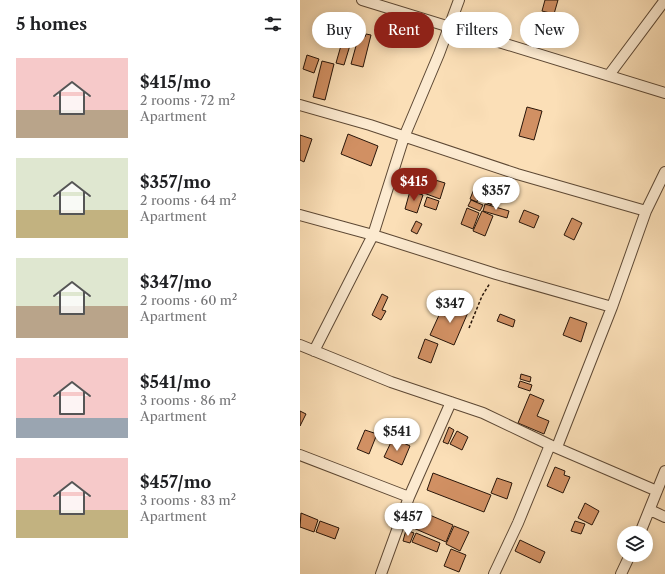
<!DOCTYPE html>
<html lang="en">
<head>
<meta charset="utf-8">
<style>
  body { margin:0; font-family:"Libre Caslon Text",serif; background:#f6f6f6; color:#202124; height:100vh; display:flex; flex-direction:column; font-size:15px; white-space:nowrap }
  * { box-sizing:border-box; margin:0 }
  p { font-size:13px; color:#757577 }
  .icon { flex:none; width:22px; height:22px; fill:none; stroke:currentColor; stroke-width:2; stroke-linecap:round; stroke-linejoin:round }
  .map { position:relative; flex:1; overflow:hidden }
  .drawer { display:flex; flex-direction:column; background:#fff; width:300px }
  .drawer>* { flex:none }
  .hud { position:absolute; left:12px; top:12px; width:293px; height:36px; display:flex; gap:8px }
  .tools { position:absolute; left:317px; top:526px; display:grid; gap:8px }
  .tools a { display:grid; place-items:center; width:36px; height:36px; border-radius:50%; background:#fff; box-shadow:0 2px 10px #0003; font-size:20px }
  .price { position:absolute; translate:-50% -34px; padding:0 9px; border-radius:14px; background:#fff; color:#222; font-size:13px; line-height:26px; filter:drop-shadow(0 1px 2px #0008) }
  .price::after { content:''; position:absolute; left:50%; top:24px; width:12px; height:9px; margin-left:-6px; background:inherit; clip-path:polygon(0 0,100% 0,50% 100%) }
  .price.current { background:#8f2418; color:#fff }
  ul { padding:0; list-style:none }
  li { display:flex; align-items:center; gap:12px; height:100px; padding:0 16px }
  li span { display:grid; place-items:center; flex:none; width:112px; height:80px; border-radius:0px; color:#555 }
  li>.icon { margin-inline-start:auto }
  span .icon { width:48px; height:48px; fill:#fffc; stroke-width:1 }
  li b { font-size:17px }
  h2 { display:flex; justify-content:space-between; align-items:center; height:48px; padding:0 16px; font-size:17px }
  .tag { padding:0 14px; border-radius:18px; background:#fff; box-shadow:0 2px 10px #0003; font-size:14px; line-height:36px }
  .tag.current { background:#8f2418; color:#fff }
  main { display:flex; flex:1; min-height:0 }
  .map>svg:first-child { display:block }
  .building { fill:#d19063; stroke:#281509 }
  .lines { fill:none; stroke-linecap:round; stroke-linejoin:round }
  .street-casing { stroke:#5d4834; stroke-width:12 }
  .path { stroke:#281509; stroke-width:1.5; stroke-dasharray:3 2; stroke-linecap:butt }
  .street { stroke:#fcead0; stroke-width:10 }
</style>
</head>
<body>
<main>
<section class="drawer">
<h2>5 homes<svg class="icon" aria-label="filters" viewBox="0 0 24 24"><path d="M4 7h16M4 17h16"/><circle cx="9" cy="7" r="2"/><circle cx="15" cy="17" r="2"/></svg></h2>
<ul>
<li><span style="background:linear-gradient(#f6c9c9 65%,#b9a48a 0)"><svg class="icon" aria-label="home" viewBox="0 0 24 24"><path d="M3 11l9-7 9 7M6 9v11h12V9"/></svg></span><div><b>$415/mo</b><p>2 rooms · 72 m²</p><p>Apartment</p></div></li>
<li><span style="background:linear-gradient(#dfe7d0 65%,#c2b280 0)"><svg class="icon" aria-label="home" viewBox="0 0 24 24"><path d="M3 11l9-7 9 7M6 9v11h12V9"/></svg></span><div><b>$357/mo</b><p>2 rooms · 64 m²</p><p>Apartment</p></div></li>
<li><span style="background:linear-gradient(#dfe7d0 60%,#b9a48a 0)"><svg class="icon" aria-label="home" viewBox="0 0 24 24"><path d="M3 11l9-7 9 7M6 9v11h12V9"/></svg></span><div><b>$347/mo</b><p>2 rooms · 60 m²</p><p>Apartment</p></div></li>
<li><span style="background:linear-gradient(#f6c9c9 75%,#9aa5b1 0)"><svg class="icon" aria-label="home" viewBox="0 0 24 24"><path d="M3 11l9-7 9 7M6 9v11h12V9"/></svg></span><div><b>$541/mo</b><p>3 rooms · 86 m²</p><p>Apartment</p></div></li>
<li><span style="background:linear-gradient(#f6c9c9 65%,#c2b280 0)"><svg class="icon" aria-label="home" viewBox="0 0 24 24"><path d="M3 11l9-7 9 7M6 9v11h12V9"/></svg></span><div><b>$457/mo</b><p>3 rooms · 83 m²</p><p>Apartment</p></div></li>
</ul>
</section>
<div class="map">
<svg width="365" height="574" viewBox="0 0 365 574">
  <rect width="100%" height="100%" fill="#fbdfb7"/>
  <filter id="stains"><feTurbulence type="fractalNoise" baseFrequency=".005" numOctaves="4"/><feColorMatrix values="0 0 0 0 .2 0 0 0 0 .09 0 0 0 0 .02 0 0 0 .5 -.17"/></filter>
  <radialGradient id="worn" r=".72"><stop offset=".6" stop-color="#630" stop-opacity="0"/><stop offset="1" stop-color="#630" stop-opacity=".3"/></radialGradient>
  <path class="building" d="M245,0H258L254,14L242,11Z
    M66,34L71,35L63,67L51,64L59,35L65,37Z
    M44,35L50,37L48,42H51L44,65L36,63Z
    M7,55L19,59L14,73L3,69Z
    M22,61L34,64L25,100L13,97Z
    M227,107L242,111L234,140L219,136Z
    M48,134L78,146L71,166L41,154Z
    M0,135L12,139L4,162L0,160Z
    M132,179L145,183L140,199L121,192L124,182L131,184Z
    M192,182L199,185L192,205L185,202Z
    M176,184L183,187L177,202L170,199Z
    M110,191L123,195L117,213L105,209Z
    M127,197L139,201L136,210L124,206Z
    M171,200L183,205L180,211L168,206Z
    M185,204L209,211L207,218L183,211Z
    M167,208L179,213L173,229L161,224Z
    M224,210L239,216L234,228L219,222Z
    M182,211L193,216L185,236L173,231Z
    M272,218L282,223L274,240L264,235Z
    M116,221L122,224L117,234L111,231Z
    M82,294L88,297L82,310L86,311L81,320L72,315Z
    M151,302L169,310L154,345L130,335L140,313L145,316Z
    M200,314L215,320L213,327L197,321Z
    M270,317L287,323L281,342L263,335Z
    M125,339L138,344L131,363L118,358Z
    M221,374L231,377L230,382L220,379Z
    M220,381L232,385L230,391L218,387Z
    M230,394L244,400L237,416L249,421L244,434L218,423Z
    M0,411L6,414L0,426Z
    M149,427L154,430L148,444L143,442Z
    M65,430L77,434L69,454L57,449Z
    M157,431L168,437L162,450L150,444Z
    M93,438L110,446L102,465L84,457Z
    M255,467L265,471L264,475L270,477L263,493L247,486Z
    M133,473L191,495L184,512L127,490Z
    M197,478L212,483L207,499L191,493Z
    M285,503L299,511L292,525L278,518Z
    M118,510L153,525L146,542L111,527Z
    M1,513L18,520L14,532L0,527Z
    M20,521L39,528L35,539L16,532Z
    M275,521L285,524L281,534L271,531Z
    M154,526L169,532L160,551L146,544Z
    M106,530L114,533L110,543L103,541Z
    M116,533L140,543L137,552L112,542Z
    M220,540L245,552L240,563L215,551Z
    M151,549L166,555L159,572L144,566Z"/>
  <g class="lines">
    <g class="street-casing">
      <path id="street" d="M62,0L365,93
        M309,75L365,0
        M0,105L70,125L217,174L346,211
        M0,215L73,235L196,274L312,307L257,447
        M312,307L346,211L365,172
        M0,345L91,382L183,413L250,445L357,491
        M14,351L73,235L104,137L139,54L159,0
        M0,455L109,497
        M350,510L365,517
        M340,533L365,471
        M81,574L109,497L151,402
        M194,574L218,523L250,445
        M321,574L330,555"/>
    </g>
    <path class="path" d="M169,328L182,296L190,283"/>
    <use href="#street" class="street"/>
  </g>
  <rect width="100%" height="100%" filter="url(#stains)"/>
  <rect width="100%" height="100%" fill="url(#worn)"/>
</svg>
<div class="tools">
<a><svg class="icon" aria-label="layers" viewBox="0 0 24 24"><path d="M12 4l9 5-9 5-9-5zM3 14l9 5 9-5"/></svg></a>
</div>
<b class="price current" style="left:114px;top:202px">$415</b>
<b class="price" style="left:196px;top:211px">$357</b>
<b class="price" style="left:150px;top:324px">$347</b>
<b class="price" style="left:97px;top:452px">$541</b>
<b class="price" style="left:108px;top:537px">$457</b>
<div class="hud">
<a class="tag">Buy</a>
<a class="tag current">Rent</a>
<a class="tag">Filters</a>
<a class="tag">New</a>
</div>
</div>
</main>
</body>
</html>
